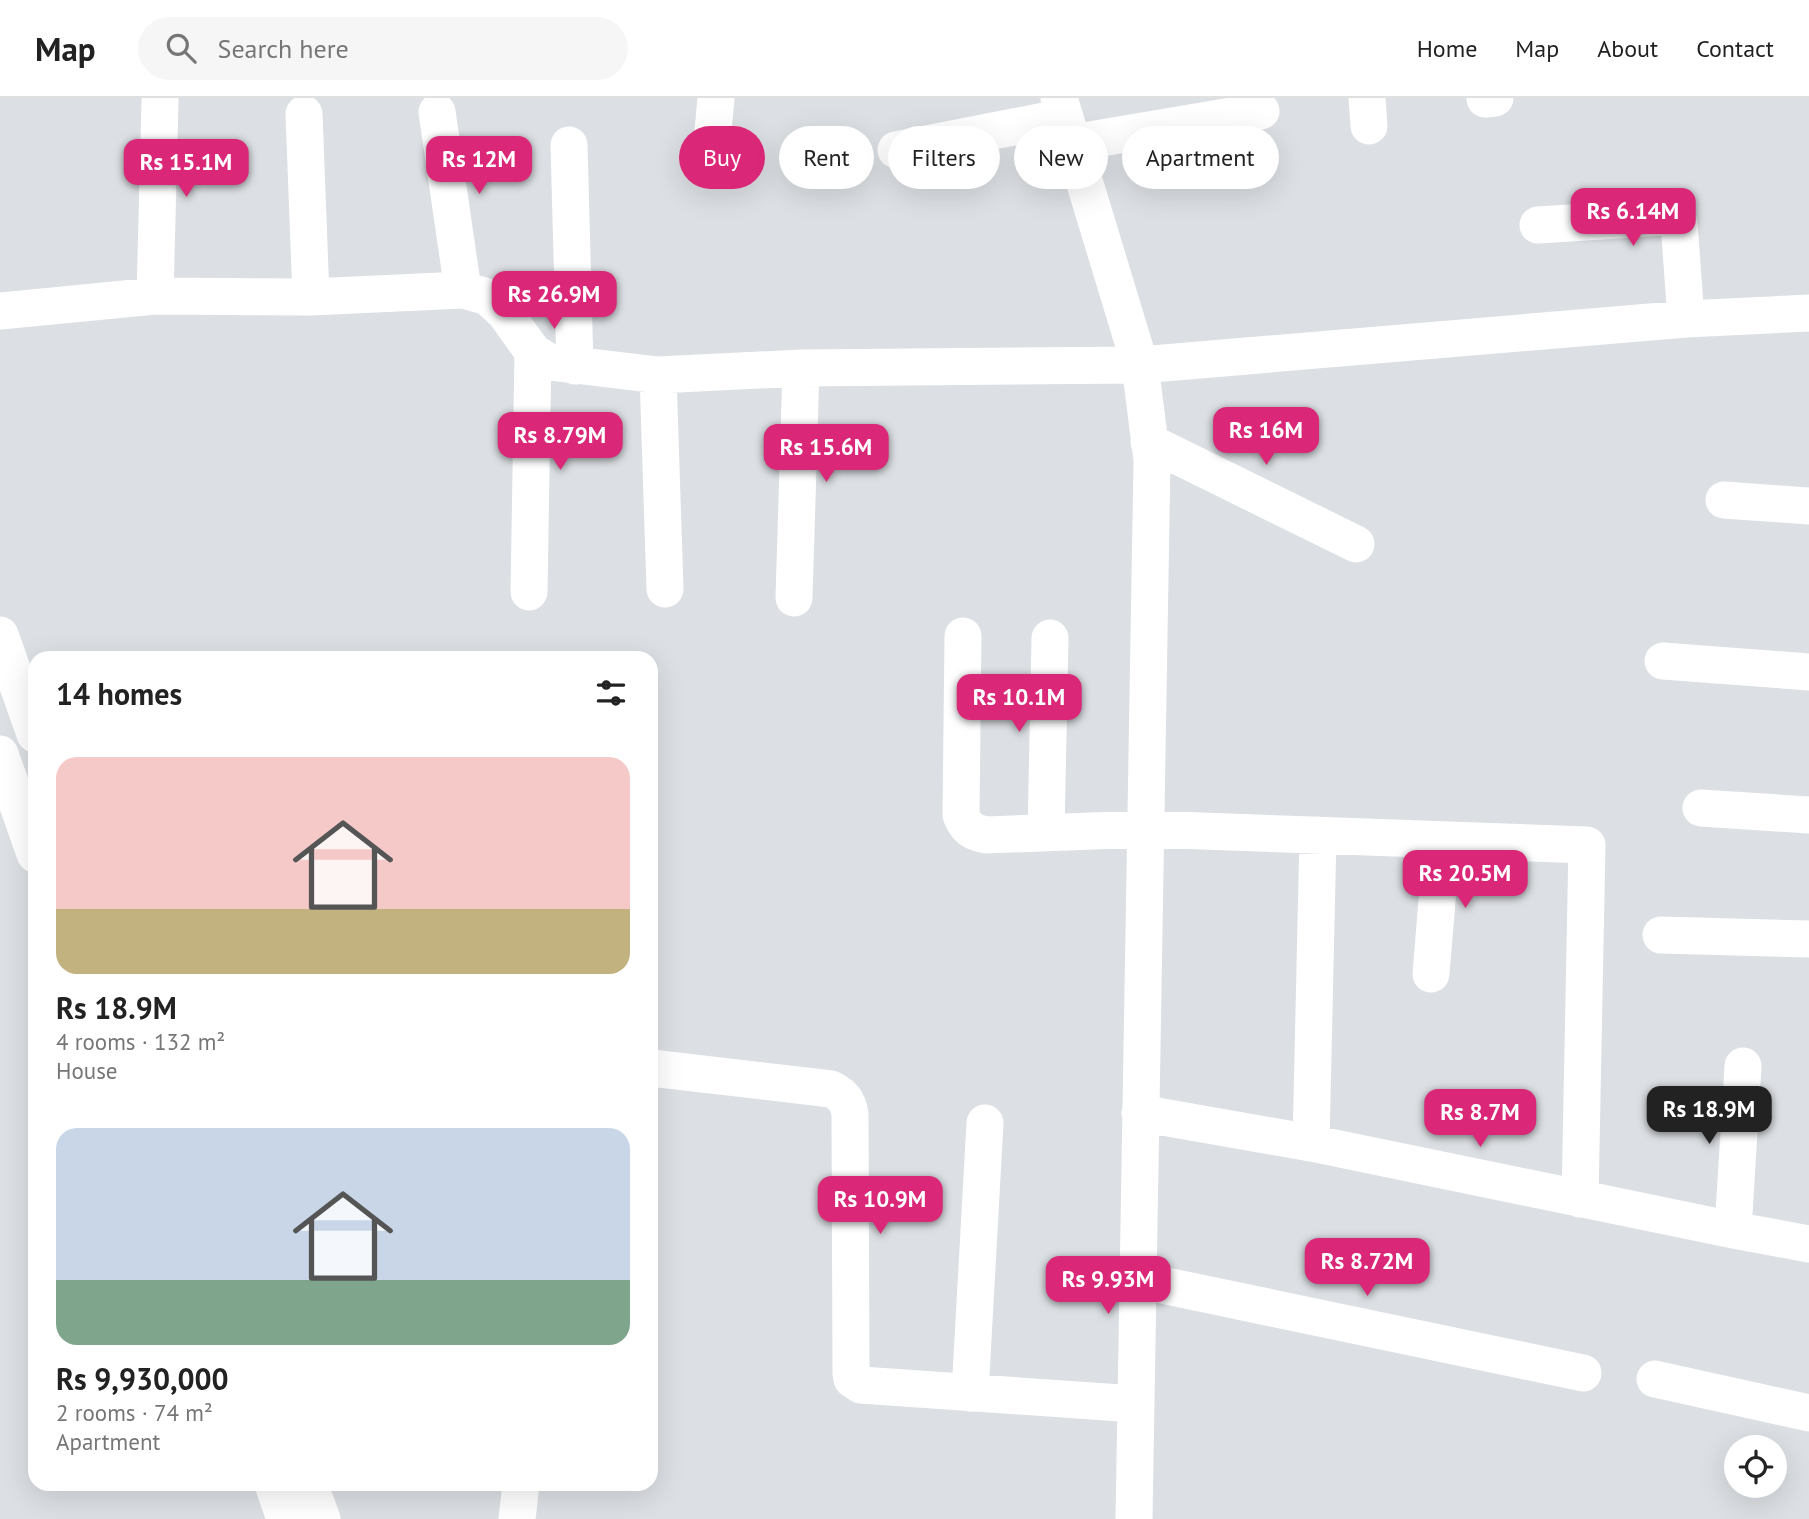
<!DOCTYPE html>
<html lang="en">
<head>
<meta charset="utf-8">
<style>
  body { margin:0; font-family:"PT Sans",sans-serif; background:#f6f6f6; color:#222; height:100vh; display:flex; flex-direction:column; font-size:26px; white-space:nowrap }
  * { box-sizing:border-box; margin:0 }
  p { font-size:23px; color:#767676 }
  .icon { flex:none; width:38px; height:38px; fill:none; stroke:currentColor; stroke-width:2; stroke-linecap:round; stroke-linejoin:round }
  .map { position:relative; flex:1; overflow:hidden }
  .sheet { position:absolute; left:28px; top:553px; width:630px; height:840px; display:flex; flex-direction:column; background:#fff; border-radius:21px; box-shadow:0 7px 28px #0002 }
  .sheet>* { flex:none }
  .banner { position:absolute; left:679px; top:28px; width:665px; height:63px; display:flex; gap:14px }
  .controls { position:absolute; left:1724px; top:1337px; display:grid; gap:14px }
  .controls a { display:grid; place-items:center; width:63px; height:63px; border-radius:50%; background:#fff; box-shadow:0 7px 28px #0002; font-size:35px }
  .price { position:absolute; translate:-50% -60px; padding:0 16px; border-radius:14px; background:#db2777; color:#fff; font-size:23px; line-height:46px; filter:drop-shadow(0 2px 4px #0008) }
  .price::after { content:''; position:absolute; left:50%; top:42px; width:21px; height:16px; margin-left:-10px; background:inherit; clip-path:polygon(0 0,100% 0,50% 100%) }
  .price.current { background:#222; color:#fff }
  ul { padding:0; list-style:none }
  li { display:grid; align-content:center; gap:14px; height:371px; padding:0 28px }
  li span { display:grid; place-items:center; height:217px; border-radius:21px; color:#555 }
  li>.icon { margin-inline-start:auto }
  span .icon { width:126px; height:126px; fill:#fffc; stroke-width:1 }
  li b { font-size:30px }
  h2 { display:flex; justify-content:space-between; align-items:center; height:84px; padding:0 28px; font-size:30px }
  .tag { padding:0 24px; border-radius:32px; background:#fff; box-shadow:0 7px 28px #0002; font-size:24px; line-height:63px }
  .tag.current { background:#db2777; color:#fff }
  header { display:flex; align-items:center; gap:42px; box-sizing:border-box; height:98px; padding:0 35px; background:#fff; border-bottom:2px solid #e0e0e0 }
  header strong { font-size:33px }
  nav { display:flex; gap:38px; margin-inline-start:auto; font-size:24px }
  .search { width:490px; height:63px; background:#f6f6f6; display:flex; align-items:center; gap:18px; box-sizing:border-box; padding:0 24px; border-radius:38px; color:#767676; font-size:26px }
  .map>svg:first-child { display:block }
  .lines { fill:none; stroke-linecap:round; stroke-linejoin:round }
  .minor { stroke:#fff; stroke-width:37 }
</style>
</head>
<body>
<header>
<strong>Map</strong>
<div class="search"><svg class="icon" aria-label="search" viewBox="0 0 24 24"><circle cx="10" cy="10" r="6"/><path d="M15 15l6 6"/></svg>Search here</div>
<nav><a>Home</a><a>Map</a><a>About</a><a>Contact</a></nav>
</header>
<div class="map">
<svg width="1809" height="1421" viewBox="0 0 1809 1421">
  <rect width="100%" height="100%" fill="#dcdfe3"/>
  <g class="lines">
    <path class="minor" d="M1059,0L1140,267L1152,362L1134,1421
      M1367,0L1369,28
      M1485,1L1495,0
      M437,14L463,192
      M304,16L311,199
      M1072,45L1261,13
      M569,47L575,268
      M896,52L1065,19
      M710,66L716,0
      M1538,127L1665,119L1679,125L1686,221
      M155,198L160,3
      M0,213L155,198L311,199L463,192L488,199L505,215L533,254L549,264L658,277L801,270L1140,267L1686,221L1809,215
      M658,277L665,491
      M1149,344L1356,446
      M1724,402L1809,408
      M529,494L533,254
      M794,500L801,270
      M0,537L35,636
      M963,538L961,717C966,730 972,734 986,737L1146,731L1587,747L1580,1101
      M1663,563L1809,574
      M0,656L35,756
      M1701,710L1809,717
      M1046,734L1050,540
      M1661,837L1809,841
      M1431,876L1442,742
      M651,970L831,991C843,997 848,1003 850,1016L851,1275L852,1281L861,1287L1135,1306
      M1140,1015L1311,1045L1733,1132L1809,1146
      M1311,1045L1318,737
      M1733,1132L1743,968
      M1138,1182L1583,1275
      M1655,1281L1809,1315
      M970,1295L985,1025
      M273,1386L285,1421
      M309,1386L322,1421
      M517,1421L521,1386"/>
  </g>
</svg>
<div class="controls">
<a><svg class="icon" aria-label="locate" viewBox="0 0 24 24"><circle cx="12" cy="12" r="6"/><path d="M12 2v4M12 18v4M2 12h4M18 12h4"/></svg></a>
</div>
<b class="price" style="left:479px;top:98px">Rs 12M</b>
<b class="price" style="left:186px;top:101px">Rs 15.1M</b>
<b class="price" style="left:1633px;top:150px">Rs 6.14M</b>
<b class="price" style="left:554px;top:233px">Rs 26.9M</b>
<b class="price" style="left:1266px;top:369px">Rs 16M</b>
<b class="price" style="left:560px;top:374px">Rs 8.79M</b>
<b class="price" style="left:826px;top:386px">Rs 15.6M</b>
<b class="price" style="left:1019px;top:636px">Rs 10.1M</b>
<b class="price" style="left:1465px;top:812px">Rs 20.5M</b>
<b class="price current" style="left:1709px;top:1048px">Rs 18.9M</b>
<b class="price" style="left:1480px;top:1051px">Rs 8.7M</b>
<b class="price" style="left:880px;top:1138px">Rs 10.9M</b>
<b class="price" style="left:1367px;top:1200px">Rs 8.72M</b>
<b class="price" style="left:1108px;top:1218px">Rs 9.93M</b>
<div class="banner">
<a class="tag current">Buy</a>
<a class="tag">Rent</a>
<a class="tag">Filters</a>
<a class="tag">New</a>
<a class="tag">Apartment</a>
</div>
<section class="sheet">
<h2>14 homes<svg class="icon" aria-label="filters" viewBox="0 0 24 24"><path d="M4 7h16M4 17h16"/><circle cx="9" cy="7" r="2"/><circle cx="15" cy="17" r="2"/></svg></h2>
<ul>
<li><span style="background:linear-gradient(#f6c9c9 70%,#c2b280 0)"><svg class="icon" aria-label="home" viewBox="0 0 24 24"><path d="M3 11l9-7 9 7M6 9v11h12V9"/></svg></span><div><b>Rs 18.9M</b><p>4 rooms · 132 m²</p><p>House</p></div></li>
<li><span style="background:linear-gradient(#c9d6e8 70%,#7fa58c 0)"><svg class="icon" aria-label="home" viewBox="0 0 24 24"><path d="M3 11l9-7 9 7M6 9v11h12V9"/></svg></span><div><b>Rs 9,930,000</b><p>2 rooms · 74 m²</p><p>Apartment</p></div></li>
</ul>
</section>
</div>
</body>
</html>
